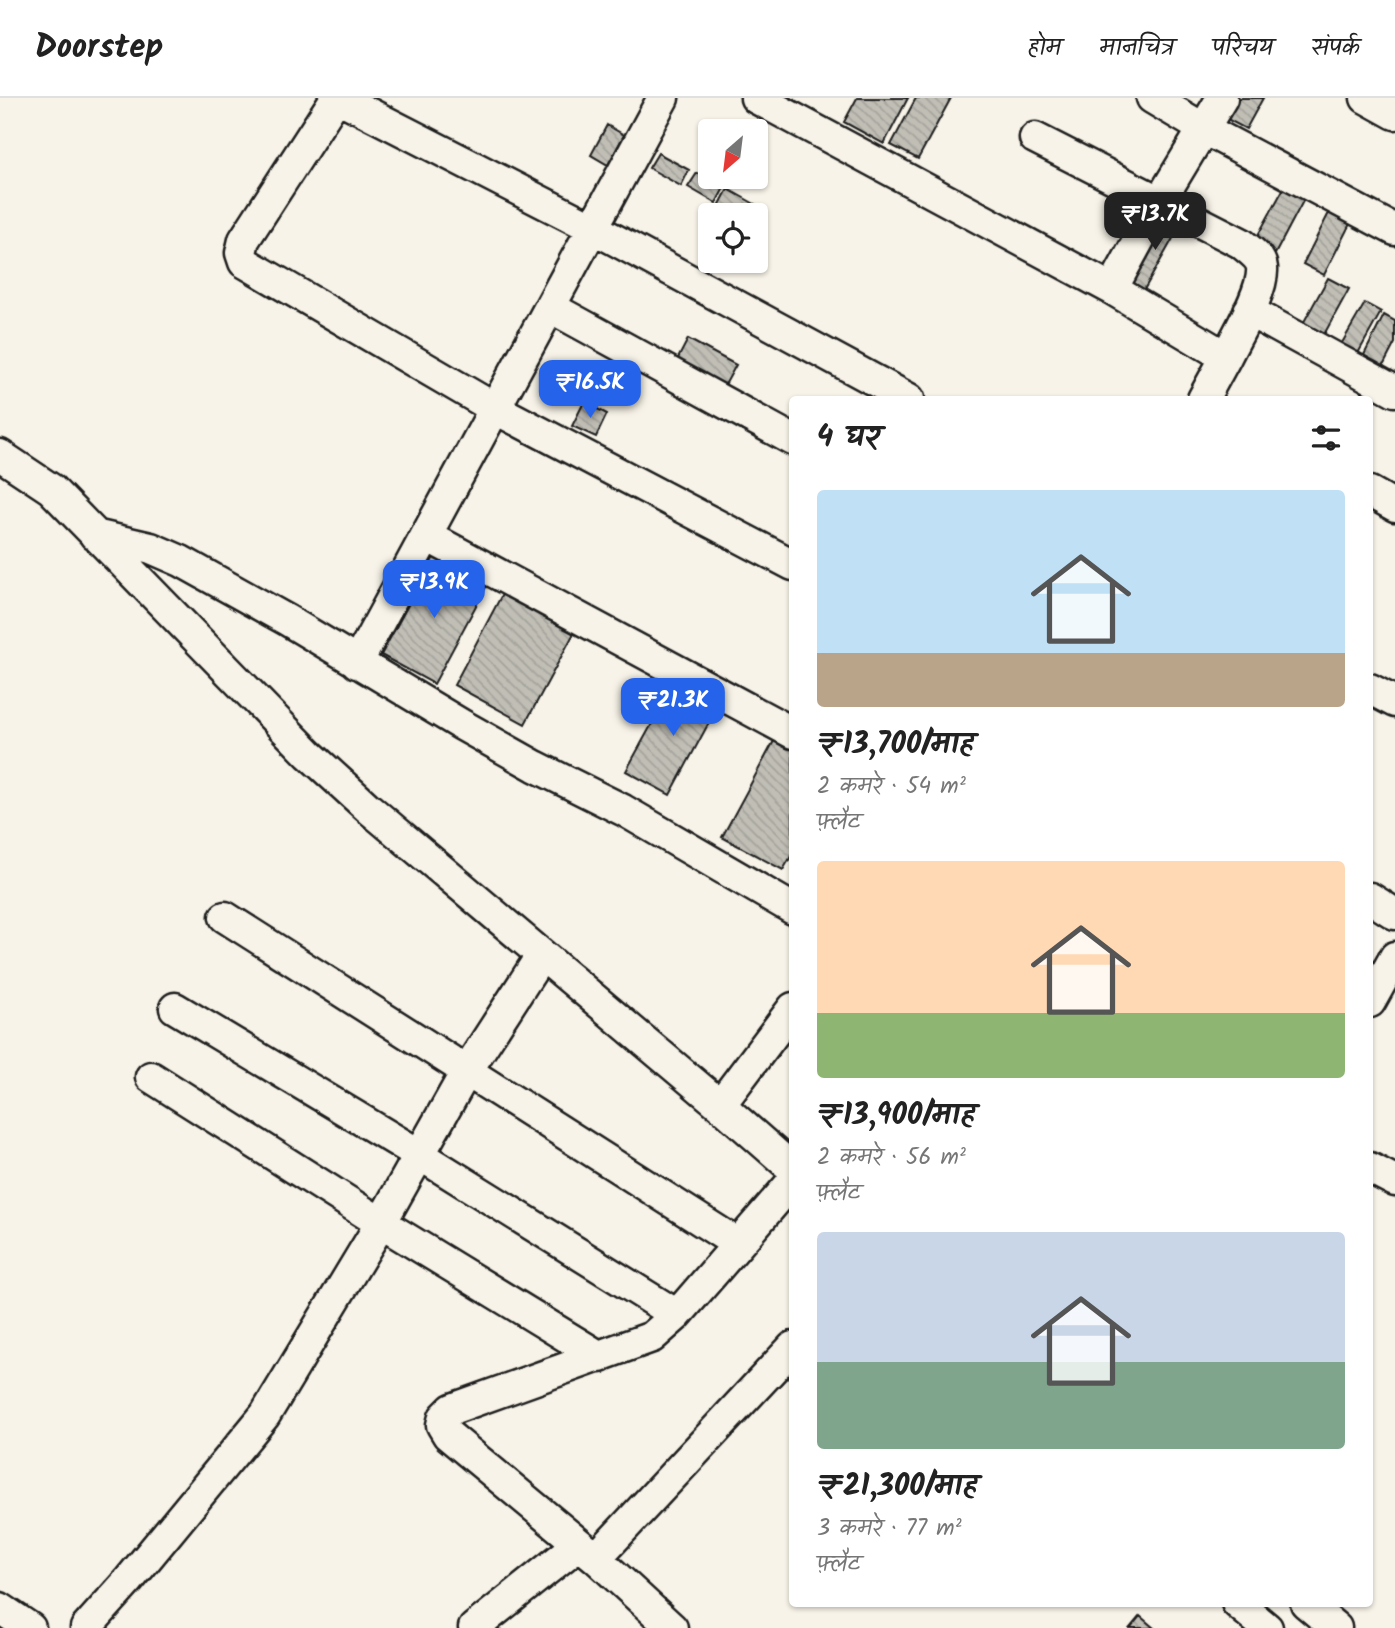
<!DOCTYPE html>
<html lang="hi">
<head>
<meta charset="utf-8">
<style>
  body { margin:0; font-family:Kalam,"Playpen Sans Deva",sans-serif; background:#f6f6f6; color:#222; height:100vh; display:flex; flex-direction:column; font-size:26px; white-space:nowrap }
  * { box-sizing:border-box; margin:0 }
  p { font-size:23px; color:#767676 }
  .icon { flex:none; width:38px; height:38px; fill:none; stroke:currentColor; stroke-width:2; stroke-linecap:round; stroke-linejoin:round }
  .map { position:relative; flex:1; overflow:hidden }
  .drawer { position:absolute; left:789px; top:298px; width:584px; height:1211px; display:flex; flex-direction:column; background:#fff; border-radius:7px; box-shadow:0 2px 5px #0004 }
  .drawer>* { flex:none }
  .needle { width:46px; rotate:208deg }
  .tools { position:absolute; left:698px; top:21px; display:grid; gap:14px }
  .tools a { display:grid; place-items:center; width:70px; height:70px; border-radius:7px; background:#fff; box-shadow:0 2px 5px #0004; font-size:35px }
  .price { position:absolute; translate:-50% -60px; padding:0 16px; border-radius:14px; background:#2563eb; color:#fff; font-size:23px; line-height:46px; filter:drop-shadow(0 2px 4px #0008) }
  .price::after { content:''; position:absolute; left:50%; top:42px; width:21px; height:16px; margin-left:-10px; background:inherit; clip-path:polygon(0 0,100% 0,50% 100%) }
  .price.on { background:#222; color:#fff }
  ul { padding:0; list-style:none }
  li { display:grid; align-content:center; gap:14px; height:371px; padding:0 28px }
  li span { display:grid; place-items:center; height:217px; border-radius:7px; color:#555 }
  li>.icon { margin-inline-start:auto }
  span .icon { width:126px; height:126px; fill:#fffc; stroke-width:1 }
  li b { font-size:30px }
  h2 { display:flex; justify-content:space-between; align-items:center; height:84px; padding:0 28px; font-size:30px }
  header { display:flex; align-items:center; gap:42px; box-sizing:border-box; height:98px; padding:0 35px; background:#fff; border-bottom:2px solid #e0e0e0 }
  header strong { font-size:33px }
  nav { display:flex; gap:38px; margin-inline-start:auto; font-size:24px }
  .map>svg:first-child { display:block }
  .building { fill:url(#building-back-hatch); stroke:#1c1c1c; stroke-width:2 }
  .lines { fill:none; stroke-linecap:round; stroke-linejoin:round }
  .minor-casing { stroke:#1c1c1c; stroke-width:35 }
  .minor { stroke:#f7f3e8; stroke-width:30 }
</style>
</head>
<body>
<header>
<strong>Doorstep</strong>
<nav><a>होम</a><a>मानचित्र</a><a>परिचय</a><a>संपर्क</a></nav>
</header>
<div class="map">
<svg width="1395" height="1530" viewBox="0 0 1395 1530">
  <defs>
    <pattern id="building-back-hatch" width="6" height="6" patternUnits="userSpaceOnUse" patternTransform="scale(1.75)"><rect width="6" height="6" fill="#c0beb5"/><path d="M-1 5l2 2M0 0l6 6M5-1l2 2" fill="none" stroke="#a4a39b"/></pattern>
  </defs>
  <rect width="100%" height="100%" fill="#f7f3e8"/>
  <filter id="ink" filterUnits="userSpaceOnUse"><feTurbulence type="fractalNoise" baseFrequency=".0143" numOctaves="2"/><feDisplacementMap in="SourceGraphic" scale="14" xChannelSelector="R" yChannelSelector="G"/><feConvolveMatrix kernelMatrix="1 2 1 2 8 2 1 2 1" color-interpolation-filters="sRGB"/></filter>
  <g filter="url(#ink)">
    <path class="building" d="M857,0H908L884,46L844,24Z
      M916,0H951L918,61L891,47Z
      M1238,0H1263L1246,31L1227,21Z
      M607,27L624,37L608,67L591,57Z
      M658,55L689,72L681,88L649,70Z
      M697,75L724,90L716,105L688,89Z
      M1291,77L1311,88L1274,158L1253,146Z
      M728,91L760,109L755,117H731L718,110Z
      M1335,103L1356,114L1324,177L1303,166Z
      M1168,112L1184,121L1141,197L1126,188Z
      M1328,180L1349,191L1321,242L1300,231Z
      M1365,205L1381,214L1356,259L1339,250Z
      M1384,217L1395,223V245L1381,272L1362,261Z
      M688,241L736,267L720,296L673,270Z
      M584,304L607,316L596,339L572,328Z
      M434,459L487,487L434,586L381,557Z
      M508,485L580,524L525,626L454,587Z
      M676,582L719,606L670,697L626,673Z
      M781,630L793,637V755L783,772L722,739Z
      M1140,1518L1154,1530H1130Z"/>
    <g class="lines">
      <g class="minor-casing">
        <path id="minor" d="M336,0L244,142L241,155L244,164L494,310L793,467
          M339,0L593,130L909,301
          M756,0L1112,191L1226,259L1203,301
          M1152,0L1204,31L1395,132
          M1366,0L1395,16
          M1035,40L1241,145C1249,152 1261,159 1262,170C1264,193 1236,238 1226,259
          M1112,191L1160,103L1222,0
          M550,209L793,342
          M1249,213L1395,293
          M0,357L51,391L309,656L367,709L720,1007L793,1071
          M1370,394L1395,408
          M95,437L151,450L181,463L287,522L462,627L535,668L623,712L793,811
          M427,438L793,635
          M357,565L663,0
          M1370,591L1395,604
          M1370,800L1395,816
          M225,819L738,1146
          M1370,904L1395,859
          M175,910L420,1057L677,1217
          M151,979L381,1125L600,1259
          M720,1007L793,910
          M1370,1070L1395,1083
          M793,1083L677,1217L652,1239L452,1311L444,1319L442,1327L448,1337L596,1460L793,1249
          M596,1460L672,1530
          M1237,1505L1267,1530
          M1306,1505L1336,1530
          M0,1510L30,1530
          M86,1530L129,1482L265,1317L381,1125L466,974L541,858
          M474,1530L579,1446"/>
      </g>
      <use href="#minor" class="minor"/>
    </g>
  </g>
</svg>
<div class="tools">
<a><svg class="needle" viewBox="-14 -14 28 28"><path d="M0-13l5 13h-10z" fill="#e53935"/><path d="M0 13l5-13h-10z" fill="#767676"/></svg></a>
<a><svg class="icon" aria-label="locate" viewBox="0 0 24 24"><circle cx="12" cy="12" r="6"/><path d="M12 2v4M12 18v4M2 12h4M18 12h4"/></svg></a>
</div>
<b class="price on" style="left:1155px;top:154px">₹13.7K</b>
<b class="price" style="left:590px;top:322px">₹16.5K</b>
<b class="price" style="left:434px;top:522px">₹13.9K</b>
<b class="price" style="left:673px;top:640px">₹21.3K</b>
<section class="drawer">
<h2>4 घर<svg class="icon" aria-label="filters" viewBox="0 0 24 24"><path d="M4 7h16M4 17h16"/><circle cx="9" cy="7" r="2"/><circle cx="15" cy="17" r="2"/></svg></h2>
<ul>
<li><span style="background:linear-gradient(#bfe0f5 75%,#b9a48a 0)"><svg class="icon" aria-label="home" viewBox="0 0 24 24"><path d="M3 11l9-7 9 7M6 9v11h12V9"/></svg></span><div><b>₹13,700/माह</b><p>2 कमरे · 54 m²</p><p>फ़्लैट</p></div></li>
<li><span style="background:linear-gradient(#ffd9b3 70%,#8fb573 0)"><svg class="icon" aria-label="home" viewBox="0 0 24 24"><path d="M3 11l9-7 9 7M6 9v11h12V9"/></svg></span><div><b>₹13,900/माह</b><p>2 कमरे · 56 m²</p><p>फ़्लैट</p></div></li>
<li><span style="background:linear-gradient(#c9d6e8 60%,#7fa58c 0)"><svg class="icon" aria-label="home" viewBox="0 0 24 24"><path d="M3 11l9-7 9 7M6 9v11h12V9"/></svg></span><div><b>₹21,300/माह</b><p>3 कमरे · 77 m²</p><p>फ़्लैट</p></div></li>
</ul>
</section>
</div>
</body>
</html>
